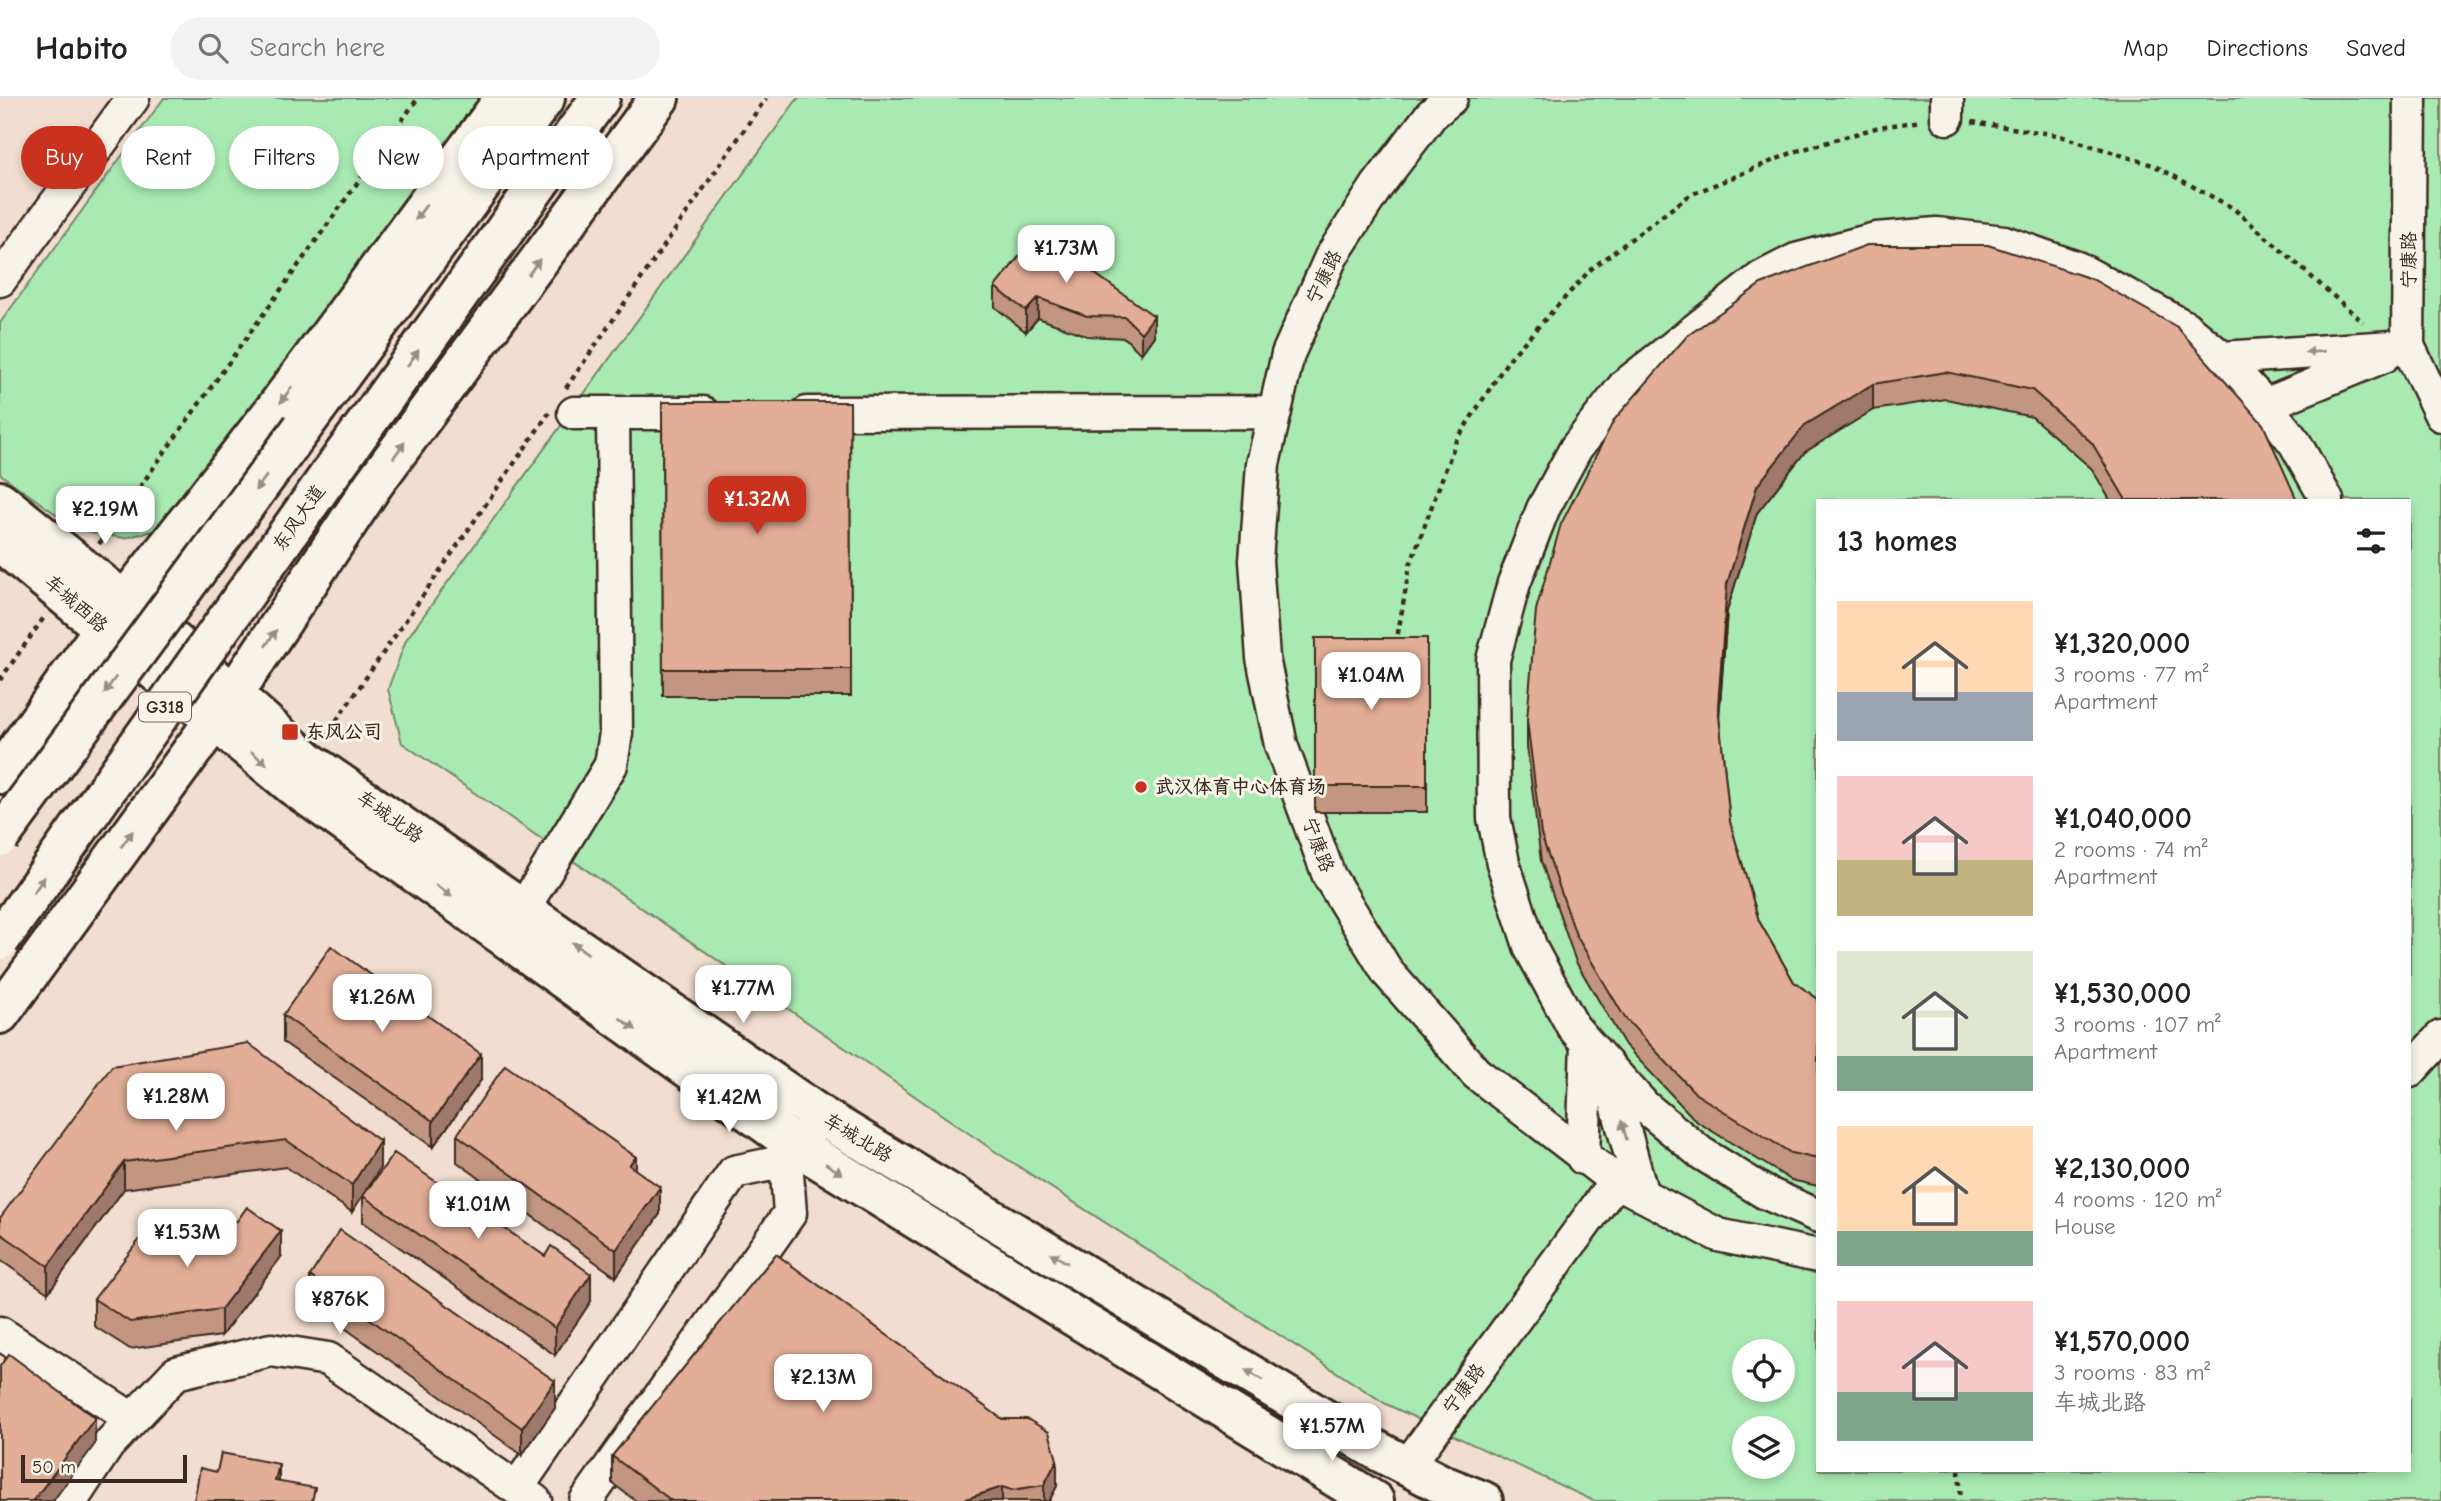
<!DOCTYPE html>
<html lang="en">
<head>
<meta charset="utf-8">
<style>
  body { margin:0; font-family:"Comic Neue","LXGW WenKai TC",sans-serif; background:#f2f2f2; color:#222; height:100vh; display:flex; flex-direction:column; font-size:26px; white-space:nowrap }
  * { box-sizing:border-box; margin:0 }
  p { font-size:23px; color:#767676 }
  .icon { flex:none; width:38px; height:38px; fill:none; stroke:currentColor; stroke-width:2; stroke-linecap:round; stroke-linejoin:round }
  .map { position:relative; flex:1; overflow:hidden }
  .side { position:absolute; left:1816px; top:401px; width:595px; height:973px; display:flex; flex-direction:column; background:#fff; border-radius:0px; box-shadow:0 4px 10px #0003 }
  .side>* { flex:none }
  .banner { position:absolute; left:21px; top:28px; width:665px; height:63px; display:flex; gap:14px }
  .controls { position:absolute; left:1732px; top:1241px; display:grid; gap:14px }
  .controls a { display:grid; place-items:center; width:63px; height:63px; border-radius:50%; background:#fff; box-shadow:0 4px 10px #0003; font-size:35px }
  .scale { position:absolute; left:21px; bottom:18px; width:166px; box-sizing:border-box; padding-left:7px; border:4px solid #3b2a1e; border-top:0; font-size:19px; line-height:24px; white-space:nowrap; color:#3b2a1e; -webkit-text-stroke:5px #f7f3e8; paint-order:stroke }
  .price { position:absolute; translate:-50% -60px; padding:0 16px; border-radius:14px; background:#fff; color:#222; font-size:23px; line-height:46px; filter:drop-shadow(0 2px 4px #0008) }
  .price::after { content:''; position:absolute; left:50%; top:42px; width:21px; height:16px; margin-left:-10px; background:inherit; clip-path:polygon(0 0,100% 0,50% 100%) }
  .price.on { background:#c8321e; color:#fff }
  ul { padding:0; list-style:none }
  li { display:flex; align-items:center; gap:21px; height:175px; padding:0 21px }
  li span { display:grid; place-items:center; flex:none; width:196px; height:140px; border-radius:0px; color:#555 }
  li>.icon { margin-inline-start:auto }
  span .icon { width:84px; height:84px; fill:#fffc; stroke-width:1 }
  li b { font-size:30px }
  h2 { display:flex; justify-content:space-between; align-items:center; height:84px; padding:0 21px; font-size:30px }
  .pill { padding:0 24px; border-radius:32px; background:#fff; box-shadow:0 4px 10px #0003; font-size:24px; line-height:63px }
  .pill.on { background:#c8321e; color:#fff }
  header { display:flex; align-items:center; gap:42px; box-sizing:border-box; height:98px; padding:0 35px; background:#fff; border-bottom:2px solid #e0e0e0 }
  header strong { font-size:33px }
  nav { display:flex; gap:38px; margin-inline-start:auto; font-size:24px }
  .search { width:490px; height:63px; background:#f2f2f2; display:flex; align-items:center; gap:18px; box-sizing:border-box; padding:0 24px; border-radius:38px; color:#767676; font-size:26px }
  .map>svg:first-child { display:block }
  .green { fill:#a9eab3; stroke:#728a68; stroke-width:2; fill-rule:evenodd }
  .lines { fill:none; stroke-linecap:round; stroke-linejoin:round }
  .minor-casing { stroke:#3b2a1e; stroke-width:37 }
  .major-casing { stroke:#3b2a1e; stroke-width:44 }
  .highway-casing { stroke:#3b2a1e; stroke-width:44 }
  .path { stroke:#3b2a1e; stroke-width:4.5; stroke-dasharray:5 5; stroke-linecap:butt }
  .minor { stroke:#f7f3e8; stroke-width:32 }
  .major { stroke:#f7f3e8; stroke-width:38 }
  .highway { stroke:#f7f3e8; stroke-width:38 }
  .highway-bridge-casing { stroke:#3b2a1e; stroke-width:44; stroke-linecap:butt }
  .highway-bridge { stroke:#f7f3e8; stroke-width:38 }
  .wall { fill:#c39682; stroke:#3b2a1e; stroke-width:2 }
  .shaded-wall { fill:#9f7a6a; stroke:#3b2a1e; stroke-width:2 }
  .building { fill:#e3ae97; stroke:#3b2a1e; stroke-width:2 }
  .oneway { fill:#998e83 }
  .poi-dot { fill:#c8321e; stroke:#f7f3e8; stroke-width:2.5 }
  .labels { text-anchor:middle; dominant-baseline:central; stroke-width:6; stroke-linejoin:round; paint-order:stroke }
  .shield { fill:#f7f3e8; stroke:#73665b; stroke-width:2 }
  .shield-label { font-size:18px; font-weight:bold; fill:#3b2a1e }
  .street-label { font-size:19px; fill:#3b2a1e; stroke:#f7f3e8 }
  .poi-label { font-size:19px; font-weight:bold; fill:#3b2a1e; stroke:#f7f3e8; text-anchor:start }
</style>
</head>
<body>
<header>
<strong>Habito</strong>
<div class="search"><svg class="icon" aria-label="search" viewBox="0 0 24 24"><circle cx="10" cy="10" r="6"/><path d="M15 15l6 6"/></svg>Search here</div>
<nav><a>Map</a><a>Directions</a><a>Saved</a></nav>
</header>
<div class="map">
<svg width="2441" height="1403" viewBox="0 0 2441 1403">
  <rect width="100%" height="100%" fill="#f1ded0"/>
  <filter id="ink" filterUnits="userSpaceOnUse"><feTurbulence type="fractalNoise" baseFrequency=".0143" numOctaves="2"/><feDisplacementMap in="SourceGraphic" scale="14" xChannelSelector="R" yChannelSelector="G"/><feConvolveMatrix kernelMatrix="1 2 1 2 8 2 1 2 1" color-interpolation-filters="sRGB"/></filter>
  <g filter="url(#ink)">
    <path class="green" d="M164,0H502L174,428L124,440L94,435L74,429L0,376V225Z
      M798,0H2441V1403H1594L1386,1306L993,1052L402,645L388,591L406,542ZM1818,402H2410V1372H1818ZM1745,1253H1783V1292H1745ZM1745,1330H1783V1368H1745Z"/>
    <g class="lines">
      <g class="minor-casing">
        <path id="minor" d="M1947,0V20
          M2410,0L2408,248L2441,317
          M0,182L133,0
          M2222,260L2408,248
          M2265,307L2384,258
          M574,315H613
          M807,315L1275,314
          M523,811L611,667L616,635L613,315H703
          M2410,973L2441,939
          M1608,974L1642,1097
          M1583,1060L1587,945
          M1616,1083L1718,1137L1818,1158
          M1818,1118L1764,1094L1701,1055L1644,1008L1587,945L1573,929L1531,851L1503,765L1494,720L1493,562L1514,485L1543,411L1576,350L1625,287L1761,180L1796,162L1876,141L1937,136L2004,144L2077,170L2185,229L2222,260L2265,307L2295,345L2327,402
          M0,1235L132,1321
          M1408,1367L1616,1083L1476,975L1388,875L1329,778L1281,647L1263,560L1256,463L1263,366L1288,256L1331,159L1377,88L1431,17L1451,0
          M517,1390L734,1074L786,1063
          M71,1403L108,1347L176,1275L271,1252L328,1261L535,1403
          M586,1403L790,1115L786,1063L811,1030"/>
      </g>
      <g class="major-casing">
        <path id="major" d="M0,403L171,541L308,663L821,1018L1376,1352L1445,1388L1483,1403
          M0,444L292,687L797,1048L1374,1403
          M0,676L104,530L275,311L505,0
          M0,916L233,597L373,387L659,0"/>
      </g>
      <g class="highway-casing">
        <path id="highway" d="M302,330L545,0
          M330,376L600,0"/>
      </g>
      <path class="path" d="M1972,24L2057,37L2153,67L2233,110L2363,224
        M566,290L766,0
        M99,446L418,0
        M1396,546L1410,467L1456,343L1509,261L1591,171L1690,97L1794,54L1879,29L1922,23
        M0,582L45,518
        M325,639L549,315
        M1959,1372L1961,1403"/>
      <use href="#minor" class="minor"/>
      <use href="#major" class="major"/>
      <use href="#highway" class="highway"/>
      <g class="highway-bridge-casing">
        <path id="highway-bridge" d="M0,739L302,330
          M0,842L330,376"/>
      </g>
      <use href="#highway-bridge" class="highway-bridge"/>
    </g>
    <path class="wall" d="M1038,135L1154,238L1141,256L1125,240L1087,238L1038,220L1026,234L995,209V189Z
      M1867,147L2297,402H2110L2092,371L2032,319L1946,301L1873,312L1805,354L1757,415L1727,513L1719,619L1730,724L1759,823L1794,884L1818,901V1088L1791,1082L1696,1023L1625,947L1576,864L1541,763L1527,649V622Z
      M662,304H850L851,598H663Z
      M1315,540H1427V714H1315Z
      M283,917L481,982L433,1049L283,944Z
      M248,945L380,1070L352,1114L286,1069L124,1091L48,1195L0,1162V1120Z
      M457,1037L636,1072L660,1116L616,1179L457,1064Z
      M363,1098L591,1203L555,1257L363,1124Z
      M776,1156L1057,1388L1049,1403H636L612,1385V1358Z
      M281,1159L221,1238L130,1251L94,1228V1201Z
      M310,1178L555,1310L522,1357L310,1205Z"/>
    <path class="shaded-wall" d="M1038,200V220L1026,234V213Z
      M1154,218V238L1141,256V235Z
      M1873,286V312L1805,354L1757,415L1727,513L1718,635V608L1727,486L1757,388L1805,327Z
      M481,956V982L433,1049V1023Z
      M380,1043V1070L352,1114V1087Z
      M636,1059V1086L629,1067Z
      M124,1064V1091L48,1195V1168Z
      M660,1089V1116L616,1179V1152Z
      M281,1133V1159L221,1238V1211Z
      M591,1176V1203L555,1257V1230Z
      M555,1283V1310L522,1357V1330Z
      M95,1320V1346L53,1403H33Z
      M1057,1362V1388L1049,1403H1044V1387Z
      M279,1366V1392L275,1383Z
      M1002,1389V1403H960Z"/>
    <path class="building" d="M1038,135L1154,218L1141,235L1125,219L1087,218L1038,200L1026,213L995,189Z
      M1867,147H1988L2092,181L2177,229L2263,326L2297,402H2126L2092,345L2032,292L1946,274L1873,286L1805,327L1757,388L1727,486L1718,608L1730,724L1759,823L1794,884L1818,901V1061L1791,1055L1696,996L1625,920L1576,837L1541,736L1527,622L1536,512L1561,426L1614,322L1687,238L1761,186Z
      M662,304H850L851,571H663Z
      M1315,540H1427V688H1315Z
      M331,848L481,956L433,1023L283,917Z
      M248,945L380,1043L352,1087L286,1042L124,1064L48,1168L0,1135V1120L112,968Z
      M505,967L636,1059L629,1067L660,1089L616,1152L457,1037Z
      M394,1055L545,1158L551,1148L591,1176L555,1230L363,1098Z
      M247,1109L281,1133L221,1211L130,1224L94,1201L140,1141L237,1123Z
      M340,1132L555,1283L522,1330L310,1178Z
      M776,1156L1002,1321H1027L1049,1334L1057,1362L1044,1387L1012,1392L1002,1389L960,1403H672L612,1358Z
      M9,1256L95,1320L33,1403H0V1268Z
      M221,1355L279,1366L275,1383L315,1390L312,1403H194L200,1370L217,1374Z"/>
    <defs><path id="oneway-solid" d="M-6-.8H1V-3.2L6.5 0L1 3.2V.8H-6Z" transform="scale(1.75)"/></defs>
    <g class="oneway">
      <use href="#oneway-solid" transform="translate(421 114) rotate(126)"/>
      <use href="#oneway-solid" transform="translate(534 169) rotate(-54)"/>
      <use href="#oneway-solid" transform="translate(2315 254) rotate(176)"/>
      <use href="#oneway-solid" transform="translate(413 260) rotate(-54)"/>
      <use href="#oneway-solid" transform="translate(286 297) rotate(126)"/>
      <use href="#oneway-solid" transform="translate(399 352) rotate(-54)"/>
      <use href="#oneway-solid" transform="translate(261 385) rotate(127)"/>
      <use href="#oneway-solid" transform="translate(271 540) rotate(-56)"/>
      <use href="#oneway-solid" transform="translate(110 587) rotate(126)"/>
      <use href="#oneway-solid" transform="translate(259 660) rotate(39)"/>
      <use href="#oneway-solid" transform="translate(127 741) rotate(-54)"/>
      <use href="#oneway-solid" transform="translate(39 787) rotate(-55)"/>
      <use href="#oneway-solid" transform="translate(444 793) rotate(35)"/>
      <use href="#oneway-solid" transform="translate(580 850) rotate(-145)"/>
      <use href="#oneway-solid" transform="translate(628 926) rotate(36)"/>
      <use href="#oneway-solid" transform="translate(1624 1032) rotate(-105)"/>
      <use href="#oneway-solid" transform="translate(834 1071) rotate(32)"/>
      <use href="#oneway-solid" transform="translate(1059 1160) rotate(-149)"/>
      <use href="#oneway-solid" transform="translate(1254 1277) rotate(-149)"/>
    </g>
  </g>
  <g class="poi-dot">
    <rect x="281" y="625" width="18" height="18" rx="3.5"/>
    <circle cx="1141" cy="689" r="7"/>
  </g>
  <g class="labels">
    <rect class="shield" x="139" y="594.5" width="52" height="29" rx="5"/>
    <g class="shield-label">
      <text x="165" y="609">G318</text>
    </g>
    <g class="street-label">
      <text transform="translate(2409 162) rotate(-90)">宁康路</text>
      <text transform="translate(1324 179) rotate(-64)">宁康路</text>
      <text transform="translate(299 420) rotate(-55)">东风大道</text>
      <text transform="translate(76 506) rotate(41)">车城西路</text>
      <text transform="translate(390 719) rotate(35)">车城北路</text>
      <text transform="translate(1318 747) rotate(69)">宁康路</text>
      <text transform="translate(858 1040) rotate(31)">车城北路</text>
      <text transform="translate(1464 1291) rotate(-54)">宁康路</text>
    </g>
    <g class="poi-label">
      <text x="306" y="634">东风公司</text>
      <text x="1155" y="689">武汉体育中心体育场</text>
    </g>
  </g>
</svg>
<div class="controls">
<a><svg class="icon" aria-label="locate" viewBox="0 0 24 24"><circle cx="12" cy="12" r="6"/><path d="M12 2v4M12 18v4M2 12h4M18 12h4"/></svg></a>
<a><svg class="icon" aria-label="layers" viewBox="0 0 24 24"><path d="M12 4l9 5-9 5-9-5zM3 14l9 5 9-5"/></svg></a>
</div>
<div class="scale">50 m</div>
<b class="price" style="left:1066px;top:187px">¥1.73M</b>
<b class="price on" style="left:757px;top:438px">¥1.32M</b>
<b class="price" style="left:105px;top:448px">¥2.19M</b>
<b class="price" style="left:1371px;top:614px">¥1.04M</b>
<b class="price" style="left:743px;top:927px">¥1.77M</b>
<b class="price" style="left:382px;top:936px">¥1.26M</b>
<b class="price" style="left:176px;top:1035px">¥1.28M</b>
<b class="price" style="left:729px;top:1036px">¥1.42M</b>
<b class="price" style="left:478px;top:1143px">¥1.01M</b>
<b class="price" style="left:187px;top:1171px">¥1.53M</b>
<b class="price" style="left:340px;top:1238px">¥876K</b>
<b class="price" style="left:823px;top:1316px">¥2.13M</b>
<b class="price" style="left:1332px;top:1365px">¥1.57M</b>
<div class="banner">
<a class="pill on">Buy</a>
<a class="pill">Rent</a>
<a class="pill">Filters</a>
<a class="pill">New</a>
<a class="pill">Apartment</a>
</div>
<section class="side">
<h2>13 homes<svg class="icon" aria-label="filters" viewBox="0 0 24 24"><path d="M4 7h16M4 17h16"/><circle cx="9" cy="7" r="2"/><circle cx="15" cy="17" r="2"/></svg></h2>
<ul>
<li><span style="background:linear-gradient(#ffd9b3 65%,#9aa5b1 0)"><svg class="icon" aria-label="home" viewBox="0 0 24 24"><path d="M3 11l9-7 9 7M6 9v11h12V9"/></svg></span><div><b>¥1,320,000</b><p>3 rooms · 77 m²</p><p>Apartment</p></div></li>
<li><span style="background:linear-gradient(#f6c9c9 60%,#c2b280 0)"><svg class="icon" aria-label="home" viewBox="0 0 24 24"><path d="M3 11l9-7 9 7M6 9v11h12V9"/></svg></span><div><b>¥1,040,000</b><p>2 rooms · 74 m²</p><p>Apartment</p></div></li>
<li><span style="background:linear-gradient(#dfe7d0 75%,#7fa58c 0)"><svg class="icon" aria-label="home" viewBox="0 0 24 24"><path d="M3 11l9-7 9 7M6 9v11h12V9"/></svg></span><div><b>¥1,530,000</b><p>3 rooms · 107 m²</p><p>Apartment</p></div></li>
<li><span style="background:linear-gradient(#ffd9b3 75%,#7fa58c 0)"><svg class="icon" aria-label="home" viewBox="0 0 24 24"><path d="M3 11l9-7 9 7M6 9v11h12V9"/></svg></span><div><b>¥2,130,000</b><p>4 rooms · 120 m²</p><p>House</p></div></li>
<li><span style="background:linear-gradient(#f6c9c9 65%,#7fa58c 0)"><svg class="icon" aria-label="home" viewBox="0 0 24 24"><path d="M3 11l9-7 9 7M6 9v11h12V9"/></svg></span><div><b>¥1,570,000</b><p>3 rooms · 83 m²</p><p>车城北路</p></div></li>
</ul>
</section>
</div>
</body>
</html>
